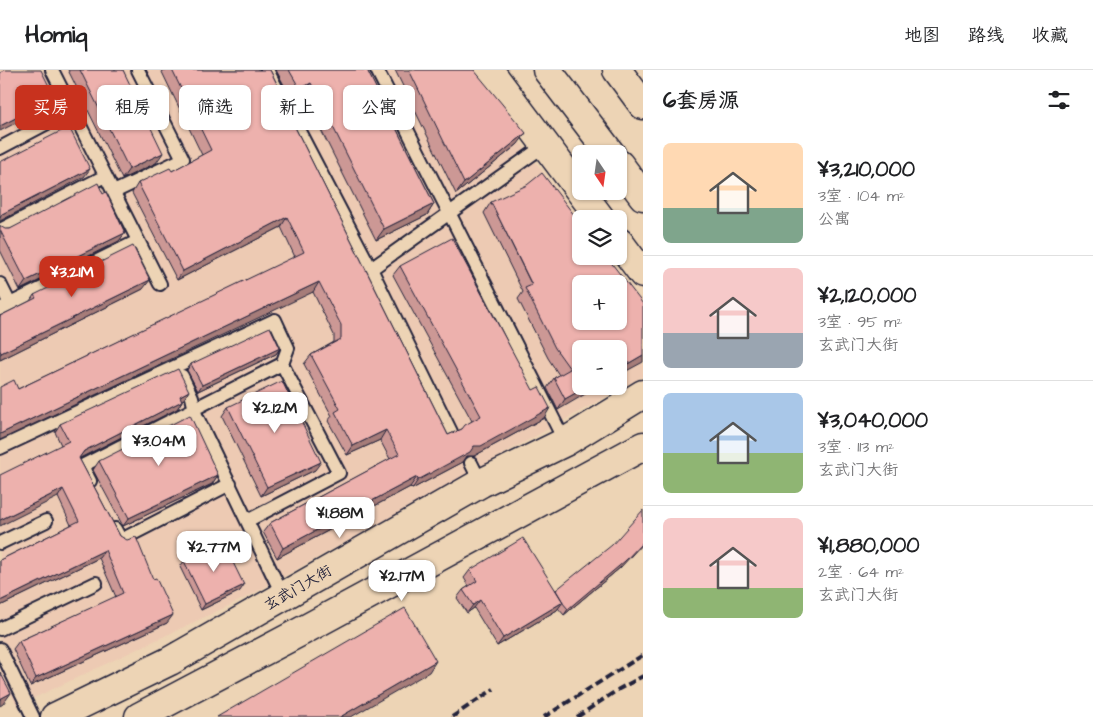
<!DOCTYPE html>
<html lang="zh">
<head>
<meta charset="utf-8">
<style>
  body { margin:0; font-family:"Architects Daughter","LXGW WenKai TC",sans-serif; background:#f6f6f6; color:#202124; height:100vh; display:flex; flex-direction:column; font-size:19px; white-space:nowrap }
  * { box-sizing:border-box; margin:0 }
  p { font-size:16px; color:#757577 }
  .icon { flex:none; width:28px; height:28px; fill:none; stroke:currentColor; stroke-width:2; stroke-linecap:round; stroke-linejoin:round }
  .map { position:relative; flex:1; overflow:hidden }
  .sheet { display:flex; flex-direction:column; background:#fff; width:450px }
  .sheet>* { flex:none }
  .banner { position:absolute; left:15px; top:15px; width:475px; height:45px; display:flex; gap:10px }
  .needle { width:32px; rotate:167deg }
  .tools { position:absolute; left:572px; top:75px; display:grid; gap:10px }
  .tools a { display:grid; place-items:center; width:55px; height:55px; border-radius:8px; background:#fff; box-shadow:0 1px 4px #0004; font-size:25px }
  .price { position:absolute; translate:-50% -42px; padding:0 11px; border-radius:10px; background:#fff; color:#222; font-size:16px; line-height:32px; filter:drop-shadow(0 1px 2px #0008) }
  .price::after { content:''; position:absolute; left:50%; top:30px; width:15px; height:11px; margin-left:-8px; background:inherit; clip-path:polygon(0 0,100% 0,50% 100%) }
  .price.current { background:#c8321e; color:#fff }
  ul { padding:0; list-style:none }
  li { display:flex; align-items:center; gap:15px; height:125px; padding:0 20px }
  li+li { border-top:1px solid #e0e0e0 }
  li span { display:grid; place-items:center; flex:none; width:140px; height:100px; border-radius:8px; color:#555 }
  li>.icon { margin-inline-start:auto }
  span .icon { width:60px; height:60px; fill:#fffc; stroke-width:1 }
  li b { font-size:21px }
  h2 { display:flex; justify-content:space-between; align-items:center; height:60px; padding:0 20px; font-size:21px }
  .tag { padding:0 18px; border-radius:8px; background:#fff; box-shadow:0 1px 4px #0004; font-size:18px; line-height:45px }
  .tag.current { background:#c8321e; color:#fff }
  header { display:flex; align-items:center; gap:30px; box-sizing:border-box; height:70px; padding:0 25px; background:#fff; border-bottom:1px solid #e0e0e0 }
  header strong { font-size:24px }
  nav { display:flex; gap:28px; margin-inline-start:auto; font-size:18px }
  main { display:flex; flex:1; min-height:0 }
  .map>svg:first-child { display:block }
  .built { fill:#edcab3; fill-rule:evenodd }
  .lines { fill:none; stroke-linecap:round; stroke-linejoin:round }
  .lane-casing { stroke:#22223b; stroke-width:16 }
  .secondary-casing { stroke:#22223b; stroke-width:31 }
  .primary-casing { stroke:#22223b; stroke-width:31 }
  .lane { stroke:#edd4b5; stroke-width:12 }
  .secondary { stroke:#edd4b5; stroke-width:28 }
  .primary { stroke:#edd4b5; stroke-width:28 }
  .rail { stroke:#22223b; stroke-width:4; stroke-dasharray:8 4; stroke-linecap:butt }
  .wall { fill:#cc9895; stroke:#22223b }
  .shaded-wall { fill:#a67c79; stroke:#22223b }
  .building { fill:#edb1ad; stroke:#22223b; fill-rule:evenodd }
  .labels { text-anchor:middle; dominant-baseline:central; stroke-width:4; stroke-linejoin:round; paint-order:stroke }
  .street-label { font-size:15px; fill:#22223b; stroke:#edd4b5 }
</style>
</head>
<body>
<header>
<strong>Homiq</strong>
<nav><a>地图</a><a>路线</a><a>收藏</a></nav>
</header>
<main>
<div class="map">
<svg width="643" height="647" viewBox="0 0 643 647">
  <rect width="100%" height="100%" fill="#edd4b5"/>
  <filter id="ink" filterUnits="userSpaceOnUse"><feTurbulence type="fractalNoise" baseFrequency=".02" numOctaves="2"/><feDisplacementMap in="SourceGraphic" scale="10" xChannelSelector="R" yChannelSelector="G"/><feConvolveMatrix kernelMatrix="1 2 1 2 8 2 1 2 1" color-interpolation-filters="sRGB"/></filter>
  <g filter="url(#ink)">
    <path class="built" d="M0,0H465L581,152V186H607L643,233V306L249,526L17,636L0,601ZM581,214H619V251H581ZM581,279H619V316H581Z"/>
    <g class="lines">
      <g class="lane-casing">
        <path id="lane" d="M52,0L160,214
          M267,0L371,199L451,362
          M377,0L565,372
          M0,78L72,40
          M114,122L183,89L138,0
          M0,160L105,106
          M371,199L545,75
          M0,214L10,234
          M0,239L138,171
          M182,306L192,327L196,345L283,526
          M0,378L275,250L288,278L282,294
          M471,393L481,413
          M90,411L82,396L282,294L339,403L247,451
          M115,459L121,470L230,414
          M0,473L46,451
          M0,559L96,513
          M0,579L33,647"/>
      </g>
      <g class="secondary-casing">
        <path id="secondary" d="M55,647L170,591L481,413L565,372L643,324
          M139,647L302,561L643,376"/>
      </g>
      <g class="primary-casing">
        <path id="primary" d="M489,0L601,149
          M547,0L611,84
          M617,0L643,35
          M619,94L643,126
          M619,172L643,204"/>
      </g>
      <use href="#lane" class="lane"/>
      <use href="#secondary" class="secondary"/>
      <use href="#primary" class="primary"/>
      <path class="rail" d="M452,647L494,619
        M544,647L643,585
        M577,647L619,619L643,606"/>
    </g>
    <path class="wall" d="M68,0H123L156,93L122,109Z
      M161,0H270L284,28L282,31L448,365L462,359L472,351L393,205L400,196L544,348L474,386H467L463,392L412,419L410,417L277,488L263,462L270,453L390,389L380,370L347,385L328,351L332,346L304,294L311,285L334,272V265L313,222L18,319L295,187L281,157L177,210L132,123L138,113L172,101L202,85Z
      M276,0H367L434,134L427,145L376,170L303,24L292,30Z
      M395,0H474L518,74L456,124Z
      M103,124L125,163L119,171L20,220L0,180V160L10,159Z
      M491,132L581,316L558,340L547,318L554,308L559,305L548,288L518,229L523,222L484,143Z
      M143,219L0,290V246L30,231L34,225Z
      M280,278L276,284L198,321L187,300L191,294Z
      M184,329L182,330V331L177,339L79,388L120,466L167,553L30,616L13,579L19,571L116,527L99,488L0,536V490L71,455L58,427L61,375L55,362L60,354Z
      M228,337L315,400L261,426L222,346Z
      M99,391L218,405L212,414L123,456L93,400Z
      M184,491L240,521L201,540L180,497Z
      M621,497L564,545L558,538L557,540L497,576L474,538L467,543L457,528L463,520L469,516L464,508L470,500L556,520Z"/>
    <path class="shaded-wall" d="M311,13L303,24L292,30L300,19Z
      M55,28L49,36L0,61V56Z
      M526,63L518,74L456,124L464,113Z
      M163,83L156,93L122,109L129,99Z
      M90,99L84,107L0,151V147L2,144Z
      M434,134L427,145L376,170L384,159Z
      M287,147L281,157L177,210L183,201Z
      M125,163L119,171L20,220L26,211Z
      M150,210L143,219L0,290V285L1,283Z
      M319,212L313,222L0,370V364Z
      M280,278L276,284L198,321L202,315Z
      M643,285V292L619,305V299Z
      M588,316H599L558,340L565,329Z
      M189,321L184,329L174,334L180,326Z
      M182,331L177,339L78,389L84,381Z
      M550,338L544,348L474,386H467L463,392L412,419L418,410L474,376Z
      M386,360L380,370L347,385L353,376Z
      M321,392L315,400L261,426L267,417Z
      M218,405L212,414L123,456L129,448Z
      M417,407L410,417L277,488L283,478Z
      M63,419L58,427L0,456V450Z
      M643,472V473L621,497L564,545L568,539Z
      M105,480L99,488L0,536V531Z
      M244,515L240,521L201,540L205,534Z
      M480,530L474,538L467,543L473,535Z
      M563,532L557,540L497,576L503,568Z
      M173,545L167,553L30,616L36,608Z
      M436,591L429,602L351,647H340Z
      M11,623L3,634L0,636V629Z"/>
    <path class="building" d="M5,0H41L55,28L0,56V3Z
      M80,0H123L163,83L129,99Z
      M172,0H270L284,28L281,29L448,365L462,359L465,355L481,346L400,196L452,168L533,320L539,317L550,338L481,376H474L470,382L418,410L417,407L283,478L270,453L399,384L386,360L353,376L335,342L340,339L311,285L341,269V255L319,212L0,364V317L14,310L18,319L304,182L287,147L183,201L138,113L170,98L172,101L211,80Z
      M289,0H367L434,134L384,159L311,13L300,19Z
      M409,0H474L526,63L464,113Z
      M69,57L90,99L2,144L0,148V92Z
      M542,103L581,154V186H606L643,234V285L619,299V279H581V316H588L565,329L554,308L570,299L555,278L525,218L532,215L491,132L527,115ZM581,214H619V251H581Z
      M98,113L103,124L106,122L125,163L26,211L0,160V156L5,159H10Z
      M133,176L150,210L1,283L0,280V246L36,228L34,225Z
      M270,257L280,278L202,315L191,294Z
      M178,299L189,321L180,326L182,331L84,381L79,388L120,466L127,470L136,467L153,509L156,508L173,545L36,608L19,571L123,523L105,480L0,531V490L79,451L63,419L0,450V405L69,371L60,354Z
      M282,311L321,392L267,417L228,337Z
      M190,345L218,405L129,448L99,391Z
      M643,440V472L625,491L568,539L562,532H563L556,520L612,475Z
      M523,468L563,532L503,568L480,530L473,535L463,520L477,511L470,500Z
      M223,472L244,515L205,534L184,491Z
      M405,538L436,591L340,647H217Z
      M0,602L11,623L0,629Z"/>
  </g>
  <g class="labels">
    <g class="street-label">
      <text transform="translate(298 518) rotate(-30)">玄武门大街</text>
    </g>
  </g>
</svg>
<div class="tools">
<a><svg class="needle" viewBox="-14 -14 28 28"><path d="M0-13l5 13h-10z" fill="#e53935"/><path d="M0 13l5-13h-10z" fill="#757577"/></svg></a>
<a><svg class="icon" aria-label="layers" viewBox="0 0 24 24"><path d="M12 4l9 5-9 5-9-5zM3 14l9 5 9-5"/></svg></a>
<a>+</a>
<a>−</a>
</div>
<b class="price current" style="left:72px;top:228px">¥3.21M</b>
<b class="price" style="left:275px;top:364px">¥2.12M</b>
<b class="price" style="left:159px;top:397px">¥3.04M</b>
<b class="price" style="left:340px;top:469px">¥1.88M</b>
<b class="price" style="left:214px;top:503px">¥2.77M</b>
<b class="price" style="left:402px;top:532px">¥2.17M</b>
<div class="banner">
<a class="tag current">买房</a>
<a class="tag">租房</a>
<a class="tag">筛选</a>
<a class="tag">新上</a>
<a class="tag">公寓</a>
</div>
</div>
<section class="sheet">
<h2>6套房源<svg class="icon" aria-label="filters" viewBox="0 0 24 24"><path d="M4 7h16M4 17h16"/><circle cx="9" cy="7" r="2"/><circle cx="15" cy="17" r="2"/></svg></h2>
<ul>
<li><span style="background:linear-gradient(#ffd9b3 65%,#7fa58c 0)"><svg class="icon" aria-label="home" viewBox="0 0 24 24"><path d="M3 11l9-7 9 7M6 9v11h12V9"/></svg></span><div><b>¥3,210,000</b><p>3室 · 104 m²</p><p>公寓</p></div></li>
<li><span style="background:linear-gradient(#f6c9c9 65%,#9aa5b1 0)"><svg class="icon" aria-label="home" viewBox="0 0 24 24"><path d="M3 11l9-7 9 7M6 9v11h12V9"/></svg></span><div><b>¥2,120,000</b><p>3室 · 95 m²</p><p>玄武门大街</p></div></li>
<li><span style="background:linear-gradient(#a9c7e8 60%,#8fb573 0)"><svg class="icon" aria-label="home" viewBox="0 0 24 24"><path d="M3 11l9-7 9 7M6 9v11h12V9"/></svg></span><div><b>¥3,040,000</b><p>3室 · 113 m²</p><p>玄武门大街</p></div></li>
<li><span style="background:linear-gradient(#f6c9c9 70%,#8fb573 0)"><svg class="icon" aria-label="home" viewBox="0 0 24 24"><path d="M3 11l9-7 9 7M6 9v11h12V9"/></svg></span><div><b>¥1,880,000</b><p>2室 · 64 m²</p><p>玄武门大街</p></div></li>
</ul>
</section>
</main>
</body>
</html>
